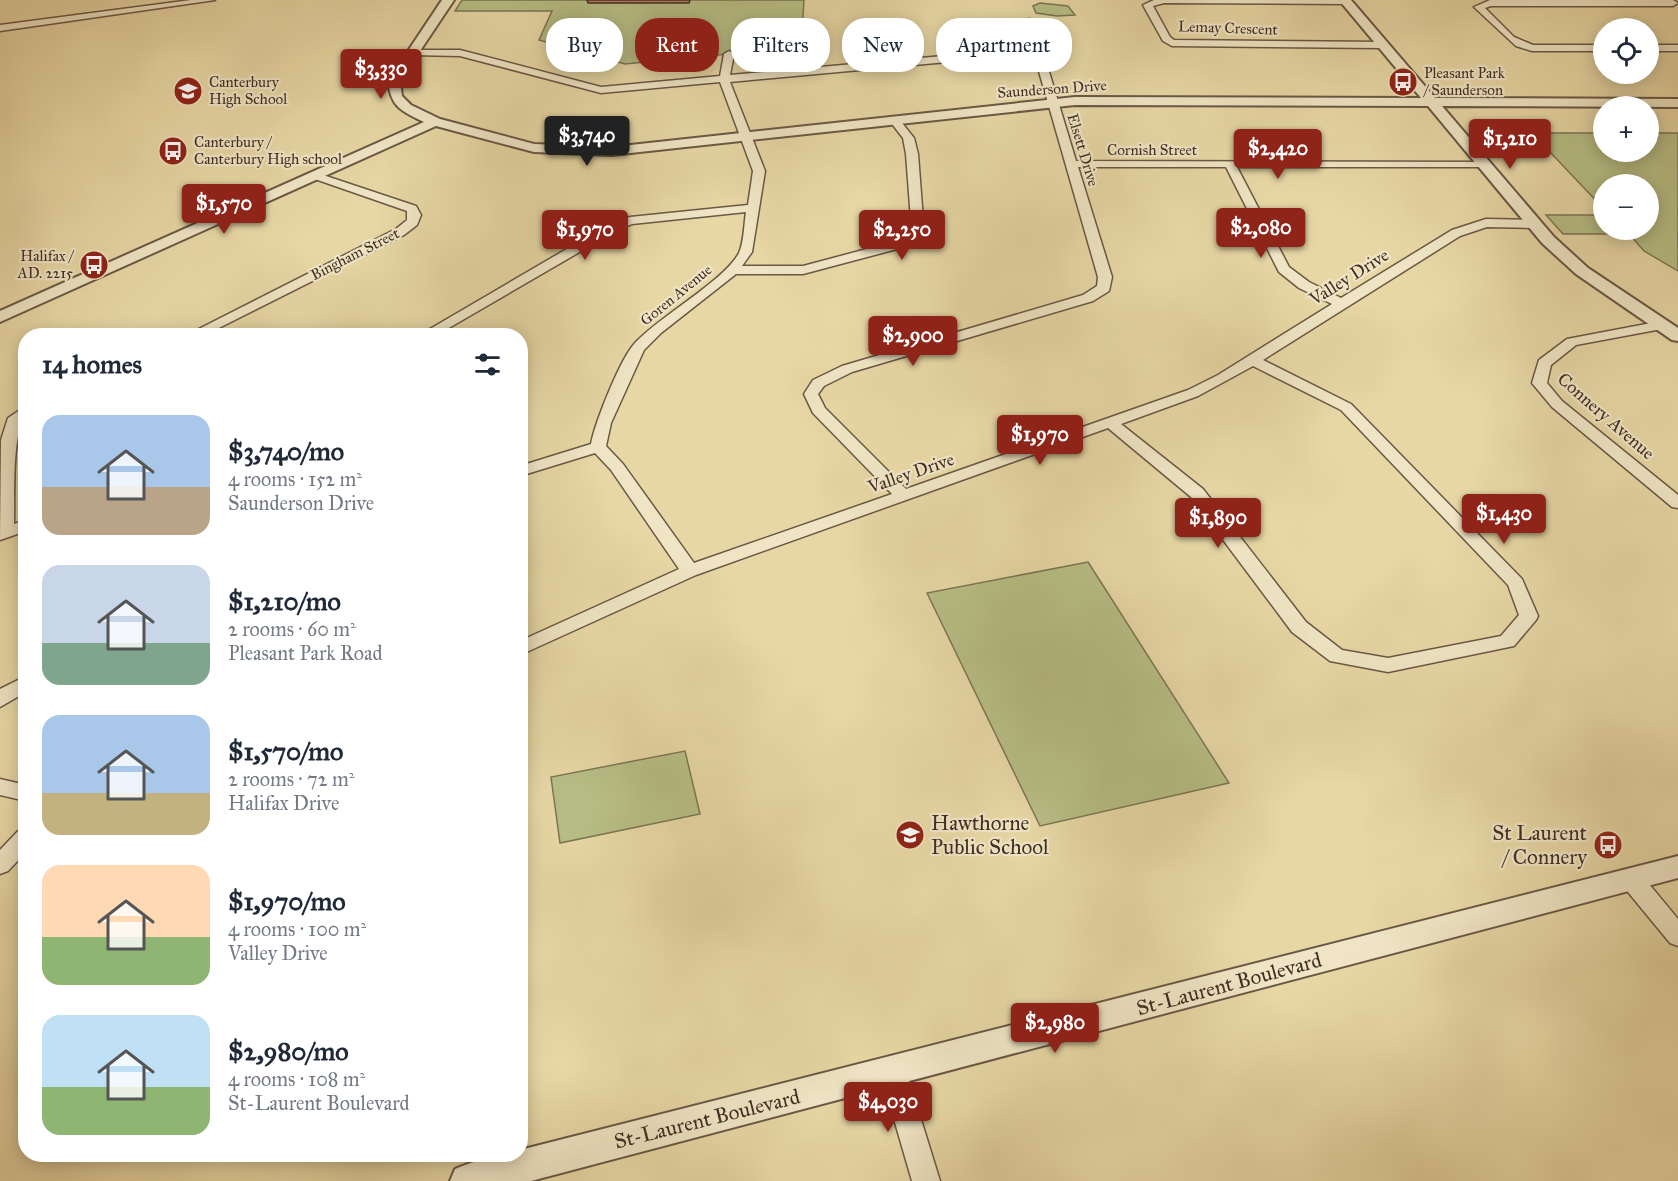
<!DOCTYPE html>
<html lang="en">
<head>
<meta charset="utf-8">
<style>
  body { margin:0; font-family:"IM FELL Great Primer",serif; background:#f6f6f7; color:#1f2937; height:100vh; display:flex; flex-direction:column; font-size:22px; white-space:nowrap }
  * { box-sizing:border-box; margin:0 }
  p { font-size:20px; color:#747a83 }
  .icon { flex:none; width:33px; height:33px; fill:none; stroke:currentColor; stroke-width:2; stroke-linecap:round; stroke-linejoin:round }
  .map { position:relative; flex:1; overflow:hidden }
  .panel { position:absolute; left:18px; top:328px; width:510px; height:834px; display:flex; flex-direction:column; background:#fff; border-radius:24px; box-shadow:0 3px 15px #0003 }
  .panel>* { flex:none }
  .banner { position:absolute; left:546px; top:18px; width:570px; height:54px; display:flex; gap:12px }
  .controls { position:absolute; left:1593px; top:18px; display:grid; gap:12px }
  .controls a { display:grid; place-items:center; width:66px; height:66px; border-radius:50%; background:#fff; box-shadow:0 3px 15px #0003; font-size:30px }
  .price { position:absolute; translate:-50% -51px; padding:0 14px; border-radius:6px; background:#8f2418; color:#fff; font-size:20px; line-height:39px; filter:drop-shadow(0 2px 3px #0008) }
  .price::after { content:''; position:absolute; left:50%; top:36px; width:18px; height:14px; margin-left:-9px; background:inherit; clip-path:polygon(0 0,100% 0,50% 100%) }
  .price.on { background:#222; color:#fff }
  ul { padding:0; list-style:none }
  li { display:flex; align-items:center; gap:18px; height:150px; padding:0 24px }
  li span { display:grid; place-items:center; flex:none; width:168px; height:120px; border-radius:18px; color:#555 }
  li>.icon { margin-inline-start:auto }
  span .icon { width:72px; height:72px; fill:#fffc; stroke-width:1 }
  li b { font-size:26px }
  h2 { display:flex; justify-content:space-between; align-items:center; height:72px; padding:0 24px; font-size:26px }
  .pill { padding:0 21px; border-radius:24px; background:#fff; box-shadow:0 3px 15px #0003; font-size:21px; line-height:54px }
  .pill.on { background:#8f2418; color:#fff }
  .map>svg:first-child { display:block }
  .green { fill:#b7be85; stroke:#7c7655; stroke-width:1.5 }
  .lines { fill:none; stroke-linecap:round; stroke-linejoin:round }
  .minor-casing { stroke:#6a5845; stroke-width:3 }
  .tertiary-casing { stroke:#6a5845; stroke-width:4 }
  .minor { fill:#efe5c4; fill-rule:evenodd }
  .tertiary { fill:#efe5c4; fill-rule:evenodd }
  .wall { fill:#b38064; stroke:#412d25; stroke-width:1.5 }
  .labels { text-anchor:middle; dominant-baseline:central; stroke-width:4.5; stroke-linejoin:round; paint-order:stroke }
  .far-street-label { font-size:15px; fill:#412d25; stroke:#efe5c4 }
  .far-poi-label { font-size:15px; fill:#412d25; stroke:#efe5c4; text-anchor:start }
  .street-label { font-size:18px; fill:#412d25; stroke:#efe5c4 }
  .near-poi-label { font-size:21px; fill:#412d25; stroke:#efe5c4; text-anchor:start }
  .near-street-label { font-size:21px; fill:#412d25; stroke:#efe5c4 }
</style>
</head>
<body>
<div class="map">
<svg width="1678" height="1181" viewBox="0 0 1678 1181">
  <rect width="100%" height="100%" fill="#e7d7a5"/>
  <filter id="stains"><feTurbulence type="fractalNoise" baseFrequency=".00333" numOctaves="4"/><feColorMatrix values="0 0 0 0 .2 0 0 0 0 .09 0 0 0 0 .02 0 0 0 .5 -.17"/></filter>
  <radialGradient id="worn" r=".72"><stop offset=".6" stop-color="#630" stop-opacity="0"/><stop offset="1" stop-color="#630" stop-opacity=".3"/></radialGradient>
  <path class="green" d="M462,0H804L801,47L625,64L539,40L552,11H455Z
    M1040,3L1068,6L1075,15L1057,16L1036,13L1033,6Z
    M1532,133H1603L1604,152H1648L1649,133H1678V271L1644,251L1629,234H1563L1546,215H1603L1604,230H1648V184H1604L1603,208Z
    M1088,562L1229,783L1040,826L927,593Z
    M685,751L700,814L560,843L551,777Z"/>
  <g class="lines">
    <g class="minor-casing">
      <path id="minor" d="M191,0H215L0,31V25Z
        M1154,0H1350L1346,4L1164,3L1153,6L1170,37L1174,40L1383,42L1388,45L1383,48L1172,46L1163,41L1143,5Z
        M1490,0H1673L1678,3L1673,6H1491L1485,8L1514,37L1533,45H1604V51H1532L1516,46L1474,7Z
        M1029,19L1034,22L1076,161L1488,162L1490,164L1484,167H1237L1289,267L1309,282L1341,298L1452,230L1486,219L1534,220L1540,224L1534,228L1487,227L1460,236L1263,360L1351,404L1522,579L1538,616L1536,620L1514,646L1388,672L1330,661L1292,632L1191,497L1108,428L696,575L520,655V641L679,569L611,470L595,453L520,476V466L591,444C595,423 620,359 635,343C660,316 724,281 739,253C744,242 744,225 746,212L632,224L614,232L435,336H418L606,226L630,217L748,205L753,171L720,82L601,93L460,56L411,55L408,54V50H460L601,87L720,76L724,54L729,51L734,54L730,75L1032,48L1024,22ZM1034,54L1098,277L1097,286L1083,295L842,366L813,380L804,394L813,413L892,494L694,563L623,464L606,446L611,423L644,350L661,333L736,274H803L916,244L924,233L918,154L914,138L898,118L894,117L889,120L903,138L906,154L912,233L908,238L803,266H742L752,252L765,171L730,82ZM1078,167H1226L1279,272L1299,288L1332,304L1218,375L1188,390L906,489L825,408L818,394L824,386L852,372L1093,301L1109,291L1112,277ZM1253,366L1341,410L1508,585L1519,615L1501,636L1388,658L1342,650L1306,622L1203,489L1121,424L1198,396Z
        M1648,45H1678V51H1648Z
        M312,174H320L416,206L421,215L417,225L404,235L203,336H185L396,229L407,220V211L312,178Z
        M1662,321L1669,325L1667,328L1576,345L1551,365L1547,383L1562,401L1678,495V508L1672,507L1552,407L1532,383L1539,360L1567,339Z
        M26,406V418C11,431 15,502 14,524L26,520V531L0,540L1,440L8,418Z
        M26,676V692L0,707V689Z
        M0,779L26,785V801L0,795Z
        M26,828V852L8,871L0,874V850L18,831Z
        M1631,870L1639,872L1678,919V946L1670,943L1623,886L1620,879L1623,872Z
        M893,1059L902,1063L906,1071L940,1181H912L880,1071L884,1063Z"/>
    </g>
    <g class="tertiary-casing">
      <path id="tertiary" d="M442,0H454L400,81L402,96L411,105L440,119L534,144L612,147L1075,97L1421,98L1339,0H1351L1435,98L1678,99V107L1442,106L1554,237L1588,268L1678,328V341L1672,340L1576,274L1542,243L1428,106L1075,105L612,155L534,152L436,126L0,322V311L424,122C402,111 391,108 388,81Z
        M1678,856V878L531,1181H450L455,1169C476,1160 498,1155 520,1155V1150Z"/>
    </g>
    <use href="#minor" class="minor"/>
    <use href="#tertiary" class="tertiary"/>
  </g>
  <path class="wall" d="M587,0H690L689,3H588Z"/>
  <defs>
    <g id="bus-disc" transform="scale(1.5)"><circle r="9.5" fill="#8f2418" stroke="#efe5c4"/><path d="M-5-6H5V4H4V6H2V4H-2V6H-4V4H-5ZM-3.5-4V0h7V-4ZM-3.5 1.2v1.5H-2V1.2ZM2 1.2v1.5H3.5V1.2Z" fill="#fff"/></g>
    <g id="school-disc" transform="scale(1.5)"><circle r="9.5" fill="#8f2418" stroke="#efe5c4"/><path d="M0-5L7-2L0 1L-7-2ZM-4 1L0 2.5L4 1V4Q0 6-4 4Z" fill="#fff"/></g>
  </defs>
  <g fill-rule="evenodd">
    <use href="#bus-disc" x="1403" y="82"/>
    <use href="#school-disc" x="188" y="91"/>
    <use href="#bus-disc" x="173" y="151"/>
    <use href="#bus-disc" x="94" y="265"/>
    <use href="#school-disc" x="910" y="835"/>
    <use href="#bus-disc" x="1608" y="845"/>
  </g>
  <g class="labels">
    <g class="far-street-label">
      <text transform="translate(1228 28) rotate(2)">Lemay Crescent</text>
      <text transform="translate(1052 89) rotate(-4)">Saunderson Drive</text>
      <text transform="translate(1083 150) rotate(73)">Elsett Drive</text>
      <text x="1152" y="150">Cornish Street</text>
      <text transform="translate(355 254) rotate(-27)">Bingham Street</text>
      <text transform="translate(676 295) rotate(-39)">Goren Avenue</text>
    </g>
    <g class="far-poi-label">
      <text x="1424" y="73">Pleasant Park<tspan x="1424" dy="17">/ Saunderson</tspan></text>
      <text x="209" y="82">Canterbury<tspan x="209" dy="17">High School</tspan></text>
      <text x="194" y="142">Canterbury /<tspan x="194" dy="17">Canterbury High school</tspan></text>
      <text x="73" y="256" text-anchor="end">Halifax /<tspan x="73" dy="17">AD. 2215</tspan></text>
    </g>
    <g class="street-label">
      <text transform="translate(1349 277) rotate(-32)">Valley Drive</text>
      <text transform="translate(1606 416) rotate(41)">Connery Avenue</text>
      <text transform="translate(911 473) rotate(-19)">Valley Drive</text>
    </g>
    <g class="near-poi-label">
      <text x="931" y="823">Hawthorne<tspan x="931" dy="24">Public School</tspan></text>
      <text x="1587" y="833" text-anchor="end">St Laurent<tspan x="1587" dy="24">/ Connery</tspan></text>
    </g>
    <g class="near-street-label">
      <text transform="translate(1229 984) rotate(-15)">St-Laurent Boulevard</text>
      <text transform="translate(707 1119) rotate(-14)">St-Laurent Boulevard</text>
    </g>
  </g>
  <rect width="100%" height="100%" filter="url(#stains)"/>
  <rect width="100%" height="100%" fill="url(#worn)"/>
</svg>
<div class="controls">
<a><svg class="icon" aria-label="locate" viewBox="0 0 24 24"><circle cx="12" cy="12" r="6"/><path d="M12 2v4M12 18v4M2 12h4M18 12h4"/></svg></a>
<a>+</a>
<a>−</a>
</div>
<b class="price" style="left:381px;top:100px">$3,330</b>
<b class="price on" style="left:587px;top:167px">$3,740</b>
<b class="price" style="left:1510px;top:170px">$1,210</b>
<b class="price" style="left:1278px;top:180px">$2,420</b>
<b class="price" style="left:224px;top:235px">$1,570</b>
<b class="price" style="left:1261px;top:259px">$2,080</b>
<b class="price" style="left:585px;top:261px">$1,970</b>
<b class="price" style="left:902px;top:261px">$2,250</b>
<b class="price" style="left:913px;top:367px">$2,900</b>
<b class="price" style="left:1040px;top:466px">$1,970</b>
<b class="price" style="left:1504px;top:545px">$1,430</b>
<b class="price" style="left:1218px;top:549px">$1,890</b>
<b class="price" style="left:1055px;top:1054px">$2,980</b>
<b class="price" style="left:888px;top:1133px">$4,030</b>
<div class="banner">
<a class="pill">Buy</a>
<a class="pill on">Rent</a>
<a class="pill">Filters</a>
<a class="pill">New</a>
<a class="pill">Apartment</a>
</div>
<section class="panel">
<h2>14 homes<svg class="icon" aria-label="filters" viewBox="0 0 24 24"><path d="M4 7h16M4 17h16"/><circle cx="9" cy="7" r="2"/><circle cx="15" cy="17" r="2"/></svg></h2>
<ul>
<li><span style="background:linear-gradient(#a9c7e8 60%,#b9a48a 0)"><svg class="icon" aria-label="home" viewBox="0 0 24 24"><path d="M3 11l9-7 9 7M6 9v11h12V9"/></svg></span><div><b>$3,740/mo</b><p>4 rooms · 152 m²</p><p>Saunderson Drive</p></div></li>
<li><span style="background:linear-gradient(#c9d6e8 65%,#7fa58c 0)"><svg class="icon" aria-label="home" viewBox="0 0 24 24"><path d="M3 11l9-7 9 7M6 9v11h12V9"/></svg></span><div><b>$1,210/mo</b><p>2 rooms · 60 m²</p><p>Pleasant Park Road</p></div></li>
<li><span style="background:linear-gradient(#a9c7e8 65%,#c2b280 0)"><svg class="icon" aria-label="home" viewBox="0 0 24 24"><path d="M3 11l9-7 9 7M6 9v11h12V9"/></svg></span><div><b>$1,570/mo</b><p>2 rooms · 72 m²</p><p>Halifax Drive</p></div></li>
<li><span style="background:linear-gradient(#ffd9b3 60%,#8fb573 0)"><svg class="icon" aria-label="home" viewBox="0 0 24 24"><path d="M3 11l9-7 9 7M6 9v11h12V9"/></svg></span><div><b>$1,970/mo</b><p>4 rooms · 100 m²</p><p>Valley Drive</p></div></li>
<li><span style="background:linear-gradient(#bfe0f5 60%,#8fb573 0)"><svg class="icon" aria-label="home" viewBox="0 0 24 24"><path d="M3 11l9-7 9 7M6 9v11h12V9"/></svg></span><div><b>$2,980/mo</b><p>4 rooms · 108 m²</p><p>St-Laurent Boulevard</p></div></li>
</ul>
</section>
</div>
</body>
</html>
